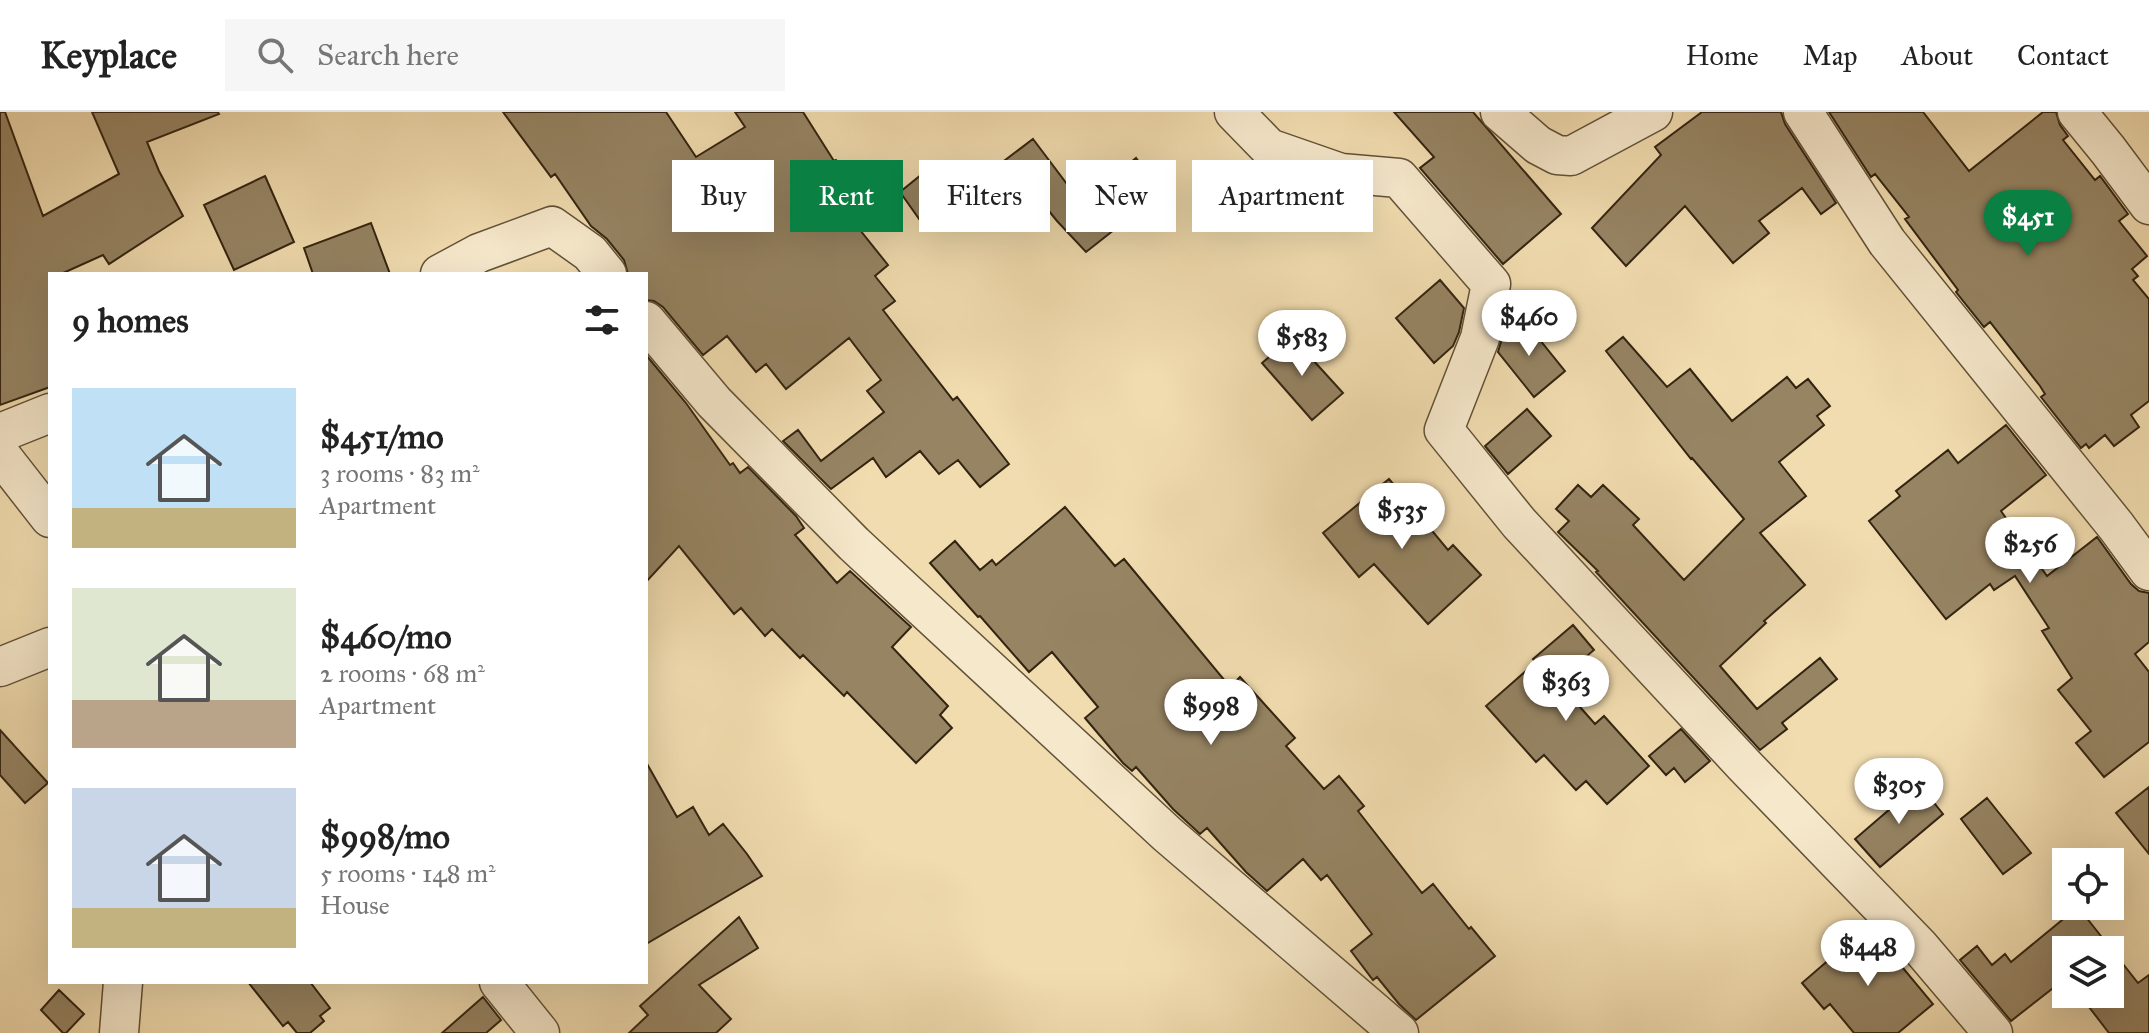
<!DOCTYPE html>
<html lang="en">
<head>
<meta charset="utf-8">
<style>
  body { margin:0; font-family:"IM FELL Great Primer",serif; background:#f6f6f6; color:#222; height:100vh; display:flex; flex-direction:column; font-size:30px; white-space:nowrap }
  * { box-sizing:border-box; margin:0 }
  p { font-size:26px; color:#767676 }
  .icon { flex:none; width:44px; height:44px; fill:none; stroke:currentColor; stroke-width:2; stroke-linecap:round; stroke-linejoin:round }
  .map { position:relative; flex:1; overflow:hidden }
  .panel { position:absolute; left:48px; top:160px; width:600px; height:712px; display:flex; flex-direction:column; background:#fff; border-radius:0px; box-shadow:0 8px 32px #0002 }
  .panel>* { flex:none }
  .hud { position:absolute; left:672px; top:48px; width:760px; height:72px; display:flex; gap:16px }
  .controls { position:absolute; left:2052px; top:736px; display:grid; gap:16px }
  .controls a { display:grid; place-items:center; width:72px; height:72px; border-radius:0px; background:#fff; box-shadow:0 8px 32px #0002; font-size:40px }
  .price { position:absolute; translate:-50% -68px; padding:0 18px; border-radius:28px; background:#fff; color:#222; font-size:26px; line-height:52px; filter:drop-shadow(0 2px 4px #0008) }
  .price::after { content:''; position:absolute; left:50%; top:48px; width:24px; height:18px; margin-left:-12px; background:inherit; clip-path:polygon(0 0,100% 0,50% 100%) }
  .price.selected { background:#0b8043; color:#fff }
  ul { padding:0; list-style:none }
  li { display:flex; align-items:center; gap:24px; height:200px; padding:0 24px }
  li span { display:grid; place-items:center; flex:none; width:224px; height:160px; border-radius:0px; color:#555 }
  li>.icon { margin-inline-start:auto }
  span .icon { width:96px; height:96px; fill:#fffc; stroke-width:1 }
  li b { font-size:34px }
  h2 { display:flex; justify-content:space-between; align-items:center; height:96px; padding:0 24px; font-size:34px }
  .pill { padding:0 28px; border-radius:0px; background:#fff; box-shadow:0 8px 32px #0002; font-size:28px; line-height:72px }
  .pill.selected { background:#0b8043; color:#fff }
  header { display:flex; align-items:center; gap:48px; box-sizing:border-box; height:112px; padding:0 40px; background:#fff; border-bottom:2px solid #e0e0e0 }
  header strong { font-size:38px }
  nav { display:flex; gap:44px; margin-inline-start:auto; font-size:28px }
  .search { width:560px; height:72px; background:#f6f6f6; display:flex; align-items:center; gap:20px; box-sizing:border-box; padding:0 28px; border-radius:0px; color:#767676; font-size:30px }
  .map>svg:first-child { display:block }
  .building { fill:#968463; stroke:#332411; stroke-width:2 }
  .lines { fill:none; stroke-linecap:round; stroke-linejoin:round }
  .street-casing { stroke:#625238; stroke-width:41 }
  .street { stroke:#f6e8cb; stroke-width:38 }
</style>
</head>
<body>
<header>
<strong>Keyplace</strong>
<div class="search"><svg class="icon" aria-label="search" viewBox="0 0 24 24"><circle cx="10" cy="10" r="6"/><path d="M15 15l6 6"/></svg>Search here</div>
<nav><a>Home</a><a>Map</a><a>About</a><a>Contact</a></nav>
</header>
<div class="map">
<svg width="2149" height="921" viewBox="0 0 2149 921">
  <rect width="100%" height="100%" fill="#f1dcaf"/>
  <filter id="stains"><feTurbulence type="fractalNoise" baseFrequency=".0025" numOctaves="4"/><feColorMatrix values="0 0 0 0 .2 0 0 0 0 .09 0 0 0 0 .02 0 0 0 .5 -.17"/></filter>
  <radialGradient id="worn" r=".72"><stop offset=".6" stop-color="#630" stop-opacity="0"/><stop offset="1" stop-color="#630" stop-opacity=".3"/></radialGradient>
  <path class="building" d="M0,0H5L43,104L119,62L92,0H218L219,2L147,30L159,59L183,104L109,152L103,143L61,162H50V275L0,293Z
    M503,0H666L696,45L745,15L735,0H803L834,49L836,48L874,99L856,113L888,153L875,164L895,189L883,198L953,288L957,285L1009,352L980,375L958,348L939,362L920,339L886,365L873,346L831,377L783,329L798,318L821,349L884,300L867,279L881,268L849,226L786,277L766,252L756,260L727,224L703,243L663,195L654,189L646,188V162H628L624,148L607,127L591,114L555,62L551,65Z
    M1394,0H1473L1561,102L1503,152L1420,56L1434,45Z
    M1702,0H1781L1785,12L1836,91L1821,102L1802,76L1759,109L1769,121L1733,151L1685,94L1626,154L1592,116L1661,43L1655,35Z
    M1829,0H1923L1969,59L2043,0H2056L2060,13L2068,24L2063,28L2095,68L2100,64L2128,102L2119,109L2147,144L2132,157L2138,164L2133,168L2149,187V289L2131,303L2139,315L2114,334L2105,323L2089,336L2086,332L2081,336L2041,285L2045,282L2040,274L1990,210L1984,215L1956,180L1958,178L1905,107L1909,105L1875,62L1871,65Z
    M1033,27L1070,76L1103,50L1114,64L1136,46L1154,70L1144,77L1152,88L1086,140L1057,109L1024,68L1016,74L1000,52Z
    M937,50L960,80L922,111L900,80Z
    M265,64L294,130L234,158L204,93Z
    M371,111L390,162H313L304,136Z
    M1440,168L1464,196L1459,220L1453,234L1434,251L1396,206Z
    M1523,207L1565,259L1534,285L1498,240L1503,223Z
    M1292,225L1343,281L1312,308L1262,251Z
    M1623,225L1667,275L1690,257L1732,309L1787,265L1796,276L1808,267L1830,294L1817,304L1824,313L1779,350L1806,384L1760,421L1805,473L1764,509L1766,511L1720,554L1757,597L1820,546L1837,567L1782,611L1787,617L1760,638L1596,460L1598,459L1558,420L1569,409L1556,397L1578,373L1591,385L1603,373L1639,407L1633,413L1684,468L1744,407L1692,346L1691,347L1606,239Z
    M646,243L686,291L730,353L733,351L740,361L748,355L796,404L804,416L795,423L837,471L850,459L911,515L892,535L948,594L940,603L952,616L916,651L847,580L844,584L803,543L800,546L772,517L765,524L741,496L734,502L679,434L646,470Z
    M1527,297L1551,324L1508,362L1485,334Z
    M2006,313L2046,363L2001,399L2047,464L2097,425L2131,472L2139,479L2149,481V530L2135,542L2149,560V630L2104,665L2076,631L2091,619L2058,578L2072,566L2042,519L2049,516L2015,464L1994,478L1990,472L1946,507L1869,409L1900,384L1896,379L1948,338L1958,351Z
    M1389,367L1448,438L1453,433L1481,463L1428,512L1374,452L1359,465L1323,421Z
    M1065,395L1115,454L1124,447L1230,575L1240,565L1295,626L1286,634L1324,677L1339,664L1364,694L1358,699L1422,781L1433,772L1469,817L1471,815L1495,844L1416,908L1399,892L1377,865L1373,868L1351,839L1372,822L1327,763L1321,768L1303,747L1267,779L1246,760L1207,716L1200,722L1173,697L1136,655L1132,659L1123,651L1085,606L1098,595L1052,540L1029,560L980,504L978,505L930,451L955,429L980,458L992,448L996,453Z
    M1573,513L1594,538L1557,569L1595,612L1604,604L1649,654L1607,692L1586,669L1576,678L1544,643L1536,650L1486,594L1536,550L1533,547Z
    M1681,617L1710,649L1685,670L1674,656L1666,663L1649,644Z
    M0,618L48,671L25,691L0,663Z
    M646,650L677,705L693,695L709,723L723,712L747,742L762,764L646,832Z
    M1919,672L1943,702L1880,755L1855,727Z
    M2149,675V742L2116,701Z
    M1987,686L2031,741L2003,762L1961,707Z
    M2078,795L2138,871L2149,863V921H2109L2079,882H2110V838H2066V866L2011,909L1960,848L1977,834L1992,853L2005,842L2011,850Z
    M739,805L758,836L699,873L731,907L716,921H629L648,903L640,894Z
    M1868,814L1933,892L1898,921H1854L1830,892L1824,897L1802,871Z
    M248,870H310L330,896L320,904L324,909L310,921H297L288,910L283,914Z
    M59,878L84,902L66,921H63L41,898Z
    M483,885L501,908L486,921H442Z"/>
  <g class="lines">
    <g class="street-casing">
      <path id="street" d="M1234,0L1269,36L1341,61L1399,66L1491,172L1480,226L1444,318L1519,411L1744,653L1920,835L1993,921
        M1500,0L1538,33L1557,43L1571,44L1653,0
        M1803,0L1887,130L2116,414L2149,459
        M2077,0L2108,38L2149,93
        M440,162L479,141L552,114L590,141L607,162
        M646,209L714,290L854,432L1167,722L1399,921
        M0,321L50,301
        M0,342L50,406
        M0,555L50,535
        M499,870L540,921
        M119,921L123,870"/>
    </g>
    <use href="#street" class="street"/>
  </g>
  <rect width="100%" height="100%" filter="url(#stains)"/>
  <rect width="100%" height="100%" fill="url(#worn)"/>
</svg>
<div class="controls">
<a><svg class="icon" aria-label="locate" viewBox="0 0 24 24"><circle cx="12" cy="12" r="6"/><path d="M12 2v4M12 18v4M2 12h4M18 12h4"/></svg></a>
<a><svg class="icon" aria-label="layers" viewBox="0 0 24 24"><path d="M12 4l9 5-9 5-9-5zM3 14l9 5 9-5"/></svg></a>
</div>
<b class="price selected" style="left:2028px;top:146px">$451</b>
<b class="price" style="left:1529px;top:246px">$460</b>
<b class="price" style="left:1302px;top:266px">$583</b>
<b class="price" style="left:1402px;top:439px">$535</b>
<b class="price" style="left:2030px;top:473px">$256</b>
<b class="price" style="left:1566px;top:611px">$363</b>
<b class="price" style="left:1211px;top:635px">$998</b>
<b class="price" style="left:1899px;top:714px">$305</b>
<b class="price" style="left:1868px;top:876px">$448</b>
<div class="hud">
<a class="pill">Buy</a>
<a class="pill selected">Rent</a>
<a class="pill">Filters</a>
<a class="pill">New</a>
<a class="pill">Apartment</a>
</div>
<section class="panel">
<h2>9 homes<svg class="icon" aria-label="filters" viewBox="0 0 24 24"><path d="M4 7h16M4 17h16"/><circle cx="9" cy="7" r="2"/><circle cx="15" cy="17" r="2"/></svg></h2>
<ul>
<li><span style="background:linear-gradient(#bfe0f5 75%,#c2b280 0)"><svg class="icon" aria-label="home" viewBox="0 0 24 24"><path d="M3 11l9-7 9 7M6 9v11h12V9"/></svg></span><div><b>$451/mo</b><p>3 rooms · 83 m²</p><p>Apartment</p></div></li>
<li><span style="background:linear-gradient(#dfe7d0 70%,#b9a48a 0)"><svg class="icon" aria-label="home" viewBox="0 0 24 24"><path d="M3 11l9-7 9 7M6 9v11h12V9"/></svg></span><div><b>$460/mo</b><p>2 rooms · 68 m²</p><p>Apartment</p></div></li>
<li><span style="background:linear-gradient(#c9d6e8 75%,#c2b280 0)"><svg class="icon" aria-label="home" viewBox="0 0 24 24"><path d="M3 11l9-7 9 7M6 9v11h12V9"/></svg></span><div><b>$998/mo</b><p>5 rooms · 148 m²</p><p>House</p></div></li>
</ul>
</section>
</div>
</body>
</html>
